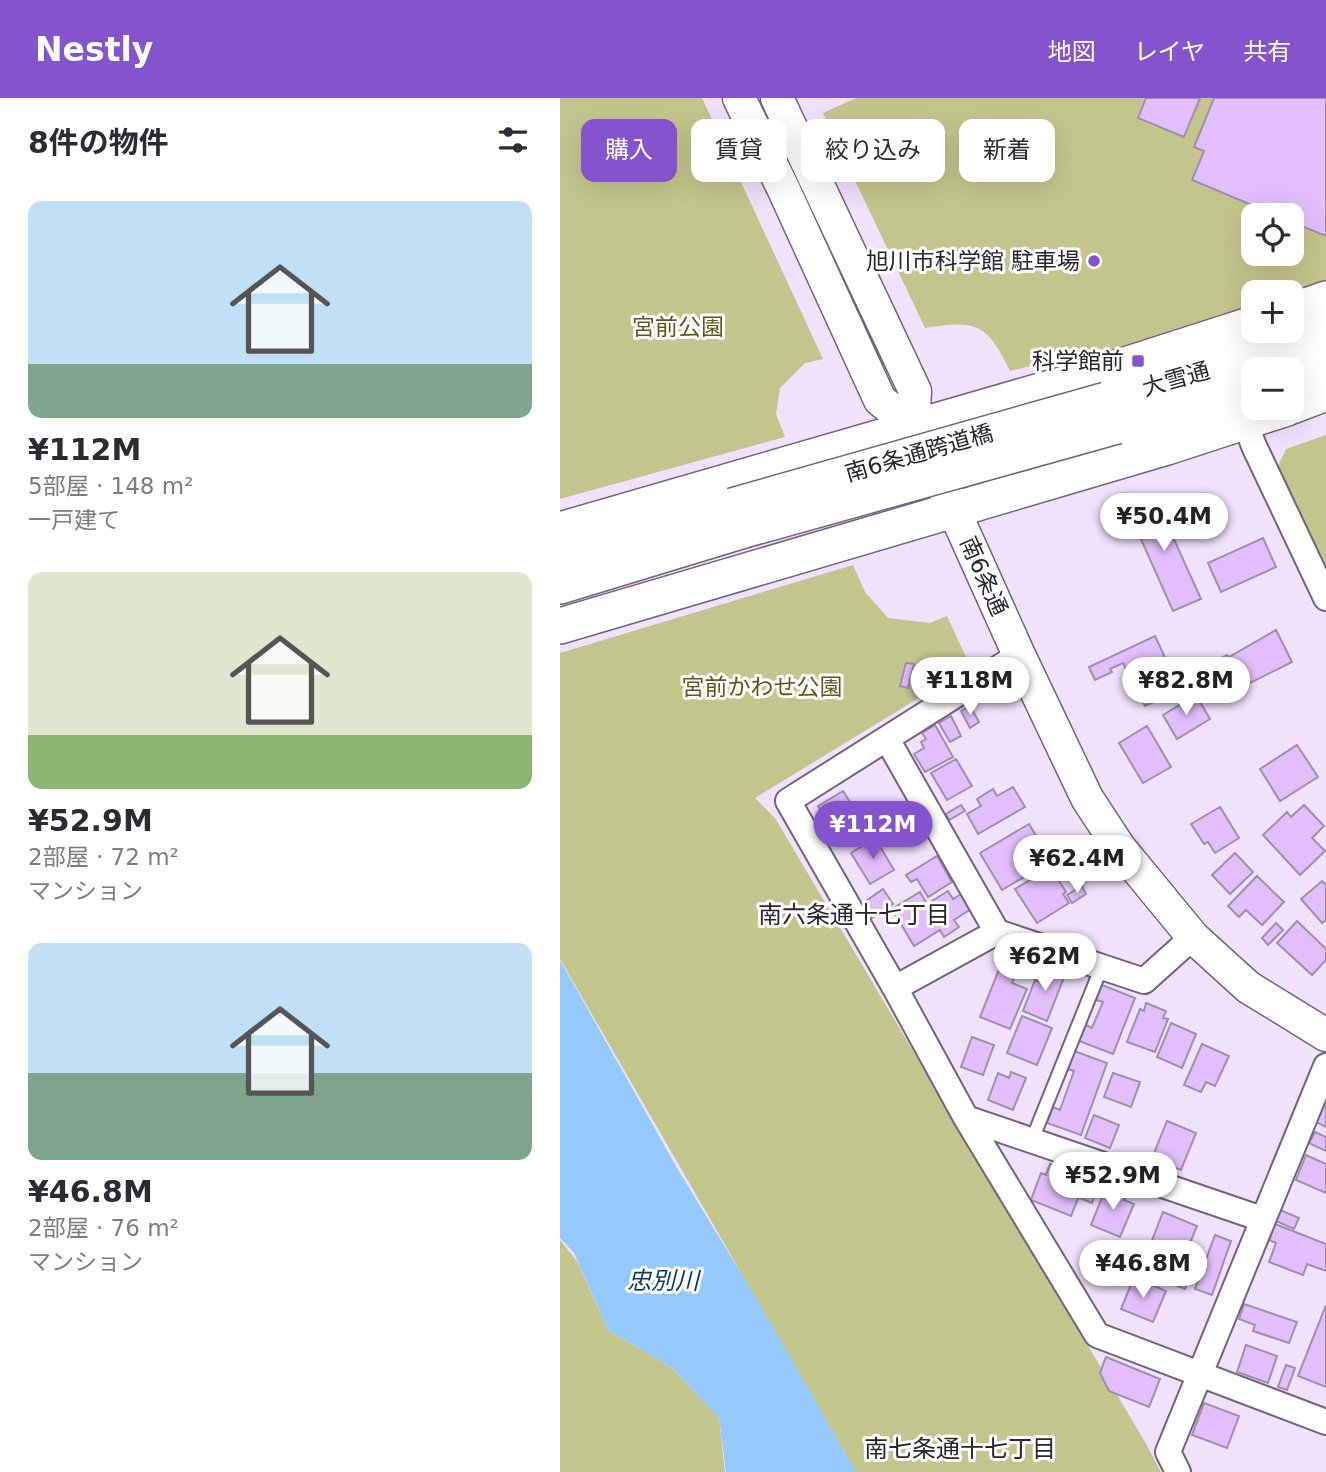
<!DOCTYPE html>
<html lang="ja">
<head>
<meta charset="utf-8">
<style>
  body { margin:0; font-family:"DejaVu Sans","Noto Sans JP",sans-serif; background:#f2f2f3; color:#2b2b33; height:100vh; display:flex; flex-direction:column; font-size:26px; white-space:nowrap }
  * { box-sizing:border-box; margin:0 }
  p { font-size:23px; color:#7c7c81 }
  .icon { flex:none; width:38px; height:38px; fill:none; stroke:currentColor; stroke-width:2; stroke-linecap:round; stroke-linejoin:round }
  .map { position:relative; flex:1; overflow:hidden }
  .panel { display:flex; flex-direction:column; background:#fff; width:560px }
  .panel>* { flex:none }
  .hud { position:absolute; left:21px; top:21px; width:639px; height:63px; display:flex; gap:14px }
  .controls { position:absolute; left:681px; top:105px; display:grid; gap:14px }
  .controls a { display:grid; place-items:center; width:63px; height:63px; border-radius:14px; background:#fff; box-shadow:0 7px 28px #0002; font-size:35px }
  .price { position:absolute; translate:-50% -60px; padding:0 16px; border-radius:24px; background:#fff; color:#222; font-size:23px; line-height:46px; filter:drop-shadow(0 2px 4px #0008) }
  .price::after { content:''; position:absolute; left:50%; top:42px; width:21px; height:16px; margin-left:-10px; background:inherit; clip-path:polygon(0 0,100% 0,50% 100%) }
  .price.selected { background:#8354cd; color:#fff }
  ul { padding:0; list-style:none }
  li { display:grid; align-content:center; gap:14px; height:371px; padding:0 28px }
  li span { display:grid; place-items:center; height:217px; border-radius:14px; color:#555 }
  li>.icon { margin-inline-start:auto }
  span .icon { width:126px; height:126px; fill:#fffc; stroke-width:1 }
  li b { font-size:30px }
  h2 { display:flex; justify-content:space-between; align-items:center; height:84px; padding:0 28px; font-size:30px }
  .pill { padding:0 24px; border-radius:14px; background:#fff; box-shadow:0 7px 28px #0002; font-size:24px; line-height:63px }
  .pill.selected { background:#8354cd; color:#fff }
  header { display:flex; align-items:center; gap:42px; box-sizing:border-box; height:98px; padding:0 35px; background:#8354cd; color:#fff }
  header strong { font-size:33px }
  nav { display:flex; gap:38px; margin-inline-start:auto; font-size:24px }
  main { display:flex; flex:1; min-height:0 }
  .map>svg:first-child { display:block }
  .green { fill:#c3c68c; fill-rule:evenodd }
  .water { fill:#95c9fc }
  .building { fill:#e1bffc; stroke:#9e90aa; stroke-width:2 }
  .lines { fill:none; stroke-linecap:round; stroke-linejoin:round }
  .service-casing { stroke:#72647d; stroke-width:16 }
  .minor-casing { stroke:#72647d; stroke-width:28 }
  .tertiary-casing { stroke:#72647d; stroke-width:35 }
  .secondary-casing { stroke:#72647d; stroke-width:38 }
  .service { stroke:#fff; stroke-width:12 }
  .minor { stroke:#fff; stroke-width:24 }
  .tertiary { stroke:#fff; stroke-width:32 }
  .secondary { stroke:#fff; stroke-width:35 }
  .secondary-bridge-casing { stroke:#72647d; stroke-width:38; stroke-linecap:butt }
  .secondary-bridge { stroke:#fff; stroke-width:35 }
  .poi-dot { fill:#8354cd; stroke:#fff; stroke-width:2.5 }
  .labels { text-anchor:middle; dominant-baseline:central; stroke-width:6; stroke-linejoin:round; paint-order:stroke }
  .poi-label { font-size:23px; fill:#2a252f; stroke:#fff; text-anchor:end }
  .park-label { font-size:23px; fill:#5a5b19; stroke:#fff }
  .street-label { font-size:23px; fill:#2a252f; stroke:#fff }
  .neighbourhood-label { font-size:24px; fill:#2a252f; stroke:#fff }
  .water-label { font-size:24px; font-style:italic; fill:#0a3c64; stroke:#fff }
</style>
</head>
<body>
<header>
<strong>Nestly</strong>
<nav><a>地図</a><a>レイヤ</a><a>共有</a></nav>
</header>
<main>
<section class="panel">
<h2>8件の物件<svg class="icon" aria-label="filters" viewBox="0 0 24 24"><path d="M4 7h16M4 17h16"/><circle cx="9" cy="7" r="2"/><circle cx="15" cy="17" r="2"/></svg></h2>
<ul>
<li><span style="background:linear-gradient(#bfe0f5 75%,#7fa58c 0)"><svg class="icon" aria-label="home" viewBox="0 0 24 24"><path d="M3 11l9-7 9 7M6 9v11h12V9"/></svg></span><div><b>¥112M</b><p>5部屋 · 148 m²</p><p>一戸建て</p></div></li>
<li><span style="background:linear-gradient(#dfe7d0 75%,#8fb573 0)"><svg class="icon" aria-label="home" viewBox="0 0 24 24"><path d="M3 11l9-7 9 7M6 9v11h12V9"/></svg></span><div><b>¥52.9M</b><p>2部屋 · 72 m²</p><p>マンション</p></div></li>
<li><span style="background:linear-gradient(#bfe0f5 60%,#7fa58c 0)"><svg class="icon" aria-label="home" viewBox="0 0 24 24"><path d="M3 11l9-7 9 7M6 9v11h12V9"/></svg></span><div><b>¥46.8M</b><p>2部屋 · 76 m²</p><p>マンション</p></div></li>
</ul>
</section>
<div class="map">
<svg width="766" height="1374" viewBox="0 0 766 1374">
  <rect width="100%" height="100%" fill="#f0e1fd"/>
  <path class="green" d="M0,0H142L263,261L245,265L220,290L216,316L225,339L0,401Z
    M296,0H766V186L732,198V194H693V212L493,272L488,264L450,273C427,225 416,222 365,230L263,15ZM693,117H732V156H693Z
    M766,337V467L717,370L726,351Z
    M293,467L305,494L328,520L370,525L387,518L406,559L403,573L195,700L215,720L585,1344L601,1374H296L0,861V555Z
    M0,1142L17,1163L48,1232L112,1270L159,1320L165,1374H0Z"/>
  <path class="water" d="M0,862L117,1070L198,1203L296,1374H166L159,1320L112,1270L48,1232L14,1155L0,1140Z"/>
  <path class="building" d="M586,0H640L624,39L578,20Z
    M654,0H766V138L732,124V117H716L632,82L644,53L634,49Z
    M594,397L641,501L613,513L567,410Z
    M703,440L716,469L661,494L648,465Z
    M716,532L732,564L654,603L640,575L646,572L645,568L667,557L669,559Z
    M595,538L620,592L585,608L580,598L592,592L584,575L571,581L563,565L550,571L552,574L535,582L529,569Z
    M346,565L354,566L348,590L340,588Z
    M636,597L650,621L617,641L603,617Z
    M410,608L419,624L410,630L401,613Z
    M391,618L401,638L390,644L379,625Z
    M375,627L393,659L365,674L354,656L364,650L361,644L366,641L362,635Z
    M587,628L611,669L583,685L559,645Z
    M737,647L758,679L720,703L700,671Z
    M396,661L412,688L387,702L371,675Z
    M453,689L465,709L418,736L407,716L421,708L417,701L433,691L437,698Z
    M283,693L307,731L282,746L258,708Z
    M401,707L405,713L389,722L386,716Z
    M744,707L764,728L752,740L765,753L740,777L703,737L727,714L731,719Z
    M660,709L679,740L655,755L648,744L644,746L631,726Z
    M355,718L361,726L342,737L337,728Z
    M469,726L491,763L442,792L420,755Z
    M315,740L334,772L310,786L291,755Z
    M675,755L693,774L670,796L652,777Z
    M377,758L392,784L368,799L357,781L351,784L346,777Z
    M485,773L491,781L496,778L506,794L503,796L509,805L477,825L455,791Z
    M697,778L724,804L702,827L686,812L679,819L668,808Z
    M762,783L766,787V822L762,825L741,801Z
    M522,788L526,796L512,805L507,797Z
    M323,791L333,806L312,820L302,806Z
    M388,793L393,801L401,796L411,811L394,822L399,829L384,839L380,832L354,848L332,811L360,794L367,806Z
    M737,823L766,851V862L752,877L717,845Z
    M716,825L723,832L708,847L702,840Z
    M488,866L506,874L487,923L463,913L475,882L481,884Z
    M440,869L456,875L452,885L467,891L450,931L420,919Z
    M542,887L575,900L553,956L519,943L526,927L532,930L543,904L536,902Z
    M586,905L606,913L603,920L608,921L595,954L567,944L580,911L584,913Z
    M462,918L492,930L477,967L447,955Z
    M611,925L636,936L622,970L597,959Z
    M412,939L434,947L423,977L401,969Z
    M642,946L669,958L655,988L646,984L641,994L624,987Z
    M514,953L547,965L521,1037L487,1025L493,1009L500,1012L514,973L508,971Z
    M451,974L466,980L453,1012L428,1002L438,975L449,980Z
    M553,975L580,984L571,1009L544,999Z
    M766,1002V1029L756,1024Z
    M534,1017L559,1027L550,1050L525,1040Z
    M607,1023L636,1035L621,1072L613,1069L609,1079L588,1070Z
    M755,1034L766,1039V1053L749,1045Z
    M746,1057L766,1066V1095L736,1082Z
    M490,1066L513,1075L508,1086L522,1091L511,1118L471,1102L481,1075L486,1077Z
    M529,1076L541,1081L532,1105L520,1100Z
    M547,1087L567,1096L564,1102L574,1106L560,1139L531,1127Z
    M720,1112L739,1120L734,1131L716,1123Z
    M603,1114L637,1128L622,1164L629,1167L625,1176L631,1178L625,1191L580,1173Z
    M715,1126L766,1146V1173L747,1166L743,1177L709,1164L716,1145L709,1142Z
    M655,1137L671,1143L652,1197L635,1191Z
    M574,1179L606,1193L593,1224L561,1211Z
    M684,1206L737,1224L729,1245L693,1233L695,1227L679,1221Z
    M766,1207V1289L738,1278Z
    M686,1247L717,1258L708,1285L677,1274Z
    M546,1259L600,1281L589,1309L549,1293L540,1275Z
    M726,1267L735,1270L727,1292L718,1289Z
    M644,1305L679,1318L667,1350L632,1337Z"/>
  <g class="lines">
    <g class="service-casing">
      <path id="service" d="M472,1042L542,868"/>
    </g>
    <g class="minor-casing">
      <path id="minor" d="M685,325L694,348L766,500
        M459,557L228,703L335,890L406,1020L537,1237L766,1324
        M327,641L437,834
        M335,890L437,834L584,883L633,839
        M406,1020L702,1121
        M618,1374L608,1354L766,968"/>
    </g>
    <g class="tertiary-casing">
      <path id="tertiary" d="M179,0L223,90L320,302L353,328L363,348
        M217,0L355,293L353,328
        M383,388L459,557L527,700L559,749L633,839L688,889L766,937"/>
    </g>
    <g class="secondary-casing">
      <path id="secondary" d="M732,213L766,201
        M732,277L766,267
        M546,302L766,237
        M732,308L766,295
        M557,328L693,288
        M0,432L525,280L693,226
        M0,459L172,408
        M0,488L184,432
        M0,528L607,349L727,310"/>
    </g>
    <use href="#service" class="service"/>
    <use href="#minor" class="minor"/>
    <use href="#tertiary" class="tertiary"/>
    <use href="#secondary" class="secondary"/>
    <g class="secondary-bridge-casing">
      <path id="secondary-bridge" d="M172,408L546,302
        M184,432L557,328"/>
    </g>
    <use href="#secondary-bridge" class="secondary-bridge"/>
  </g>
  <g class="poi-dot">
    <circle cx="534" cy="163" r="7"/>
    <rect x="571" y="256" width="14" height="14" rx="3.5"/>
  </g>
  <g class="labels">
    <g class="poi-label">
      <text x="520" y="163">旭川市科学館 駐車場</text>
      <text x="564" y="263">科学館前</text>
    </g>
    <g class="park-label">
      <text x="118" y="229">宮前公園</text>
      <text x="202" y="589">宮前かわせ公園</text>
    </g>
    <g class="street-label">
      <text transform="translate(616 281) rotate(-16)">大雪通</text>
      <text transform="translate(359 355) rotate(-16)">南6条通跨道橋</text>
      <text transform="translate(424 478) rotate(66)">南6条通</text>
    </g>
    <g class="neighbourhood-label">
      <text x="294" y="817">南六条通十七丁目</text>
      <text x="400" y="1351">南七条通十七丁目</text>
    </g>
    <g class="water-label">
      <text x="103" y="1183">忠別川</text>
    </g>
  </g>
</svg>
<div class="controls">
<a><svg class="icon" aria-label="locate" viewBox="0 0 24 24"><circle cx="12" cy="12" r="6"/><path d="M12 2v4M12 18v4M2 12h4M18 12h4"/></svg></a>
<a>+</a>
<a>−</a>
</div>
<b class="price" style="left:604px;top:455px">¥50.4M</b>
<b class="price" style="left:410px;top:619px">¥118M</b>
<b class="price" style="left:626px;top:619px">¥82.8M</b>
<b class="price selected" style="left:313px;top:763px">¥112M</b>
<b class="price" style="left:517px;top:797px">¥62.4M</b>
<b class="price" style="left:485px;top:895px">¥62M</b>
<b class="price" style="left:553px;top:1114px">¥52.9M</b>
<b class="price" style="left:583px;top:1202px">¥46.8M</b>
<div class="hud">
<a class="pill selected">購入</a>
<a class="pill">賃貸</a>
<a class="pill">絞り込み</a>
<a class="pill">新着</a>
</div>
</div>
</main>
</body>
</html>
